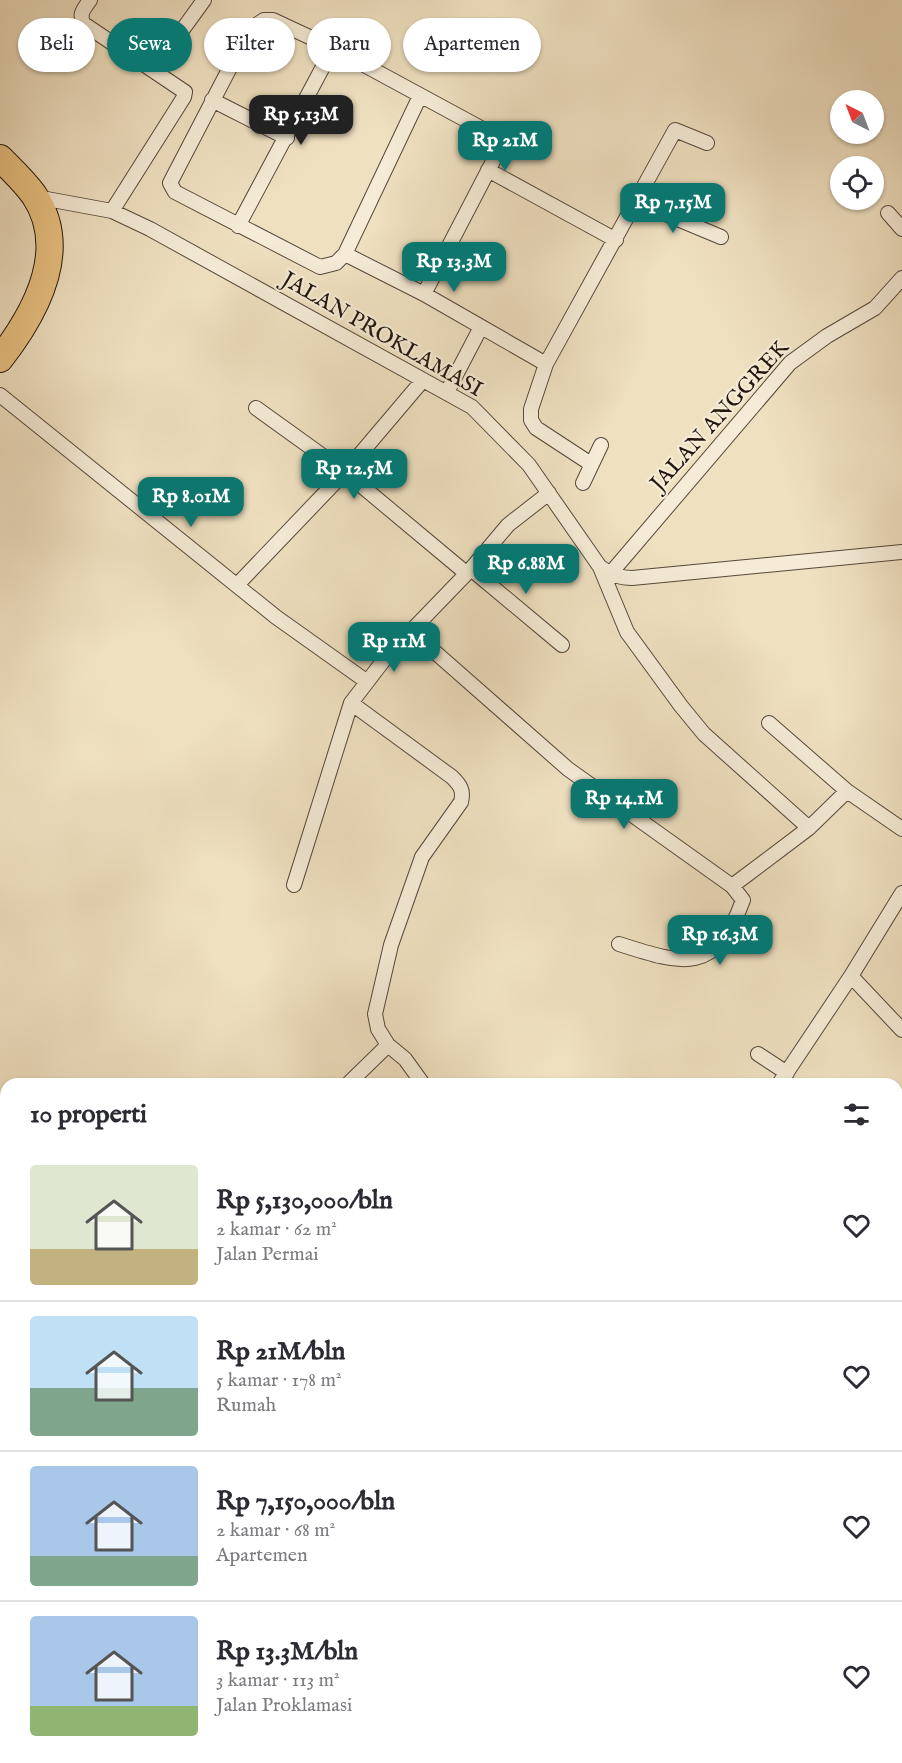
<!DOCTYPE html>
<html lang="id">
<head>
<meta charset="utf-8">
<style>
  body { margin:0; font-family:"IM FELL English",serif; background:#f7f7f7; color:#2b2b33; height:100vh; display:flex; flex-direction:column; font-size:22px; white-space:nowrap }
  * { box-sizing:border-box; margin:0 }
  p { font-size:20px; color:#7c7c81 }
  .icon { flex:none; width:33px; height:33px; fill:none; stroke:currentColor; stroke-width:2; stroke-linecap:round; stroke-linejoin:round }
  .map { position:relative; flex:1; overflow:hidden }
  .sheet { position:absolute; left:0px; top:1078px; width:903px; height:686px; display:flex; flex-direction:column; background:#fff; border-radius:18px 18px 0 0; box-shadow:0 2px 4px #0004 }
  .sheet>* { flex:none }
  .top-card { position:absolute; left:18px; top:18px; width:600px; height:54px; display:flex; gap:12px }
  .needle { width:39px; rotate:318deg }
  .tools { position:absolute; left:830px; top:90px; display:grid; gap:12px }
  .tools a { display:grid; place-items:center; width:54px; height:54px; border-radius:50%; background:#fff; box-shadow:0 2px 4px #0004; font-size:30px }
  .price { position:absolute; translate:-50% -51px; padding:0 14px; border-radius:12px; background:#0f766e; color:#fff; font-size:20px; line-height:39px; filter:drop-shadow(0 2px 3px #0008) }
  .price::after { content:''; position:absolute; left:50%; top:36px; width:18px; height:14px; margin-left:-9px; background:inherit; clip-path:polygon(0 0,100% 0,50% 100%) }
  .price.selected { background:#222; color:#fff }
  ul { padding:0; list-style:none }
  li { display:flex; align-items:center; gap:18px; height:150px; padding:0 30px }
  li+li { border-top:2px solid #e1e1e2 }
  li span { display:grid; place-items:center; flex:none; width:168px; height:120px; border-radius:6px; color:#555 }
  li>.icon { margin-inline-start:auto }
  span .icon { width:72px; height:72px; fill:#fffc; stroke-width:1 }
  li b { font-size:26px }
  h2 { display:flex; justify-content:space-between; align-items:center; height:72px; padding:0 30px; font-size:26px }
  .pill { padding:0 21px; border-radius:27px; background:#fff; box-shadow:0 2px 4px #0004; font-size:21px; line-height:54px }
  .pill.selected { background:#0f766e; color:#fff }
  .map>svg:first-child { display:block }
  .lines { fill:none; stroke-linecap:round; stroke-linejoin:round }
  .street-casing { stroke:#56483b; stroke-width:16 }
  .highway-casing { stroke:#23160f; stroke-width:28 }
  .street { stroke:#f5ebd6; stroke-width:14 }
  .highway { stroke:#e8c080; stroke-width:26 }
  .labels { text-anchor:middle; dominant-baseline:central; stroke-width:4.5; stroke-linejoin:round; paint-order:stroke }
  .street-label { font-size:22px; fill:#23160f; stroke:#f5ebd6 }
</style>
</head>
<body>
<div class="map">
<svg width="902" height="1763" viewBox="0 0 902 1763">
  <rect width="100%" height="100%" fill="#efe0c0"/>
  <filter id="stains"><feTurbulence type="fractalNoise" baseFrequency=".00333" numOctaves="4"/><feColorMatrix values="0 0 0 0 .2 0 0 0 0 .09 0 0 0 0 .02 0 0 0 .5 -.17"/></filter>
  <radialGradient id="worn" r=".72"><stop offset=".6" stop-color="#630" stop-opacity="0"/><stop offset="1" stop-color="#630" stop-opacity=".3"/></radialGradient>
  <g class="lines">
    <g class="street-casing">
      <path id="street" d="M90,0C84,9 78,14 84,24L185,92L184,97L112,211
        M154,69L204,0
        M420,96L345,254L336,263L320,267L175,192L170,183L250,29L264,20H273L333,48L501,139L502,144L424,294
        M212,100L287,138
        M488,170L616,240
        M36,197L112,211L150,229L472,407L529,465L600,567C611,574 619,578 632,578L902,552
        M637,202L721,237
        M888,213L902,229
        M238,226L333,48
        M345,254L424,294L546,364
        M447,392L481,327
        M0,395L276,617L366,681
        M256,408L345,472L466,573
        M591,464L536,428L531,420V409L546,364L675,130L707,143
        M583,483L601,445
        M600,567L627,632L681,706L704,734L809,828
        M471,569L562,645
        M610,574L790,363L827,336L875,308L902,278
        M237,585L345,472L423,380
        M411,631L568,769L732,886L809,828L847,791
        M351,703L452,777C460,785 464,790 461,802L422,857L391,945L375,1014L378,1029L388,1045L405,1059L423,1084
        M769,723L847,791L902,829
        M294,885L351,703L387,656L471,569L508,525L549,493
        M619,944C684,965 716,975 743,900L732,886
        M851,976L902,1030
        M758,1054L787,1073
        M348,1084L388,1045
        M779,1084L851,976L902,893
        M897,1249L902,1254
        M897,1319L902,1315
        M897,1375L902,1377
        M0,1742L6,1733
        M79,1758L86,1763
        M237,1758L244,1763
        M521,1758L556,1763
        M804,1758L818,1763
        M50,1763L53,1758
        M141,1763L145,1758
        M209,1763L212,1758
        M416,1763L419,1758
        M780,1763L782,1758"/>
    </g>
    <g class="highway-casing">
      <path id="highway" d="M0,158C12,170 24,181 34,195C71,250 35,314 0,359"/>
    </g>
    <use href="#street" class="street"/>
    <use href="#highway" class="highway"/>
  </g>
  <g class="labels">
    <g class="street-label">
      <text transform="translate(382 335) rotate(30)">JALAN PROKLAMASI</text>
      <text transform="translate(720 416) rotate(-48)">JALAN ANGGREK</text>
    </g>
  </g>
  <rect width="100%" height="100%" filter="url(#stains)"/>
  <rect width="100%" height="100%" fill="url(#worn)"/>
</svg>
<div class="tools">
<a><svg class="needle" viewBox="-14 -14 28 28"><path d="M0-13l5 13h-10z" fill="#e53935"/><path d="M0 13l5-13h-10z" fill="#7c7c81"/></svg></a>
<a><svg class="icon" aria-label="locate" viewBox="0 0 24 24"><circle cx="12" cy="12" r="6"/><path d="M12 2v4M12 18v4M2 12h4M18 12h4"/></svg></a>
</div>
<b class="price selected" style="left:301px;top:146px">Rp 5.13M</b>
<b class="price" style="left:505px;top:172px">Rp 21M</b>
<b class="price" style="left:673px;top:234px">Rp 7.15M</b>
<b class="price" style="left:454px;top:293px">Rp 13.3M</b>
<b class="price" style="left:354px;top:500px">Rp 12.5M</b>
<b class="price" style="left:191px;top:528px">Rp 8.01M</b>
<b class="price" style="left:526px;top:595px">Rp 6.88M</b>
<b class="price" style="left:394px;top:673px">Rp 11M</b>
<b class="price" style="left:624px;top:830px">Rp 14.1M</b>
<b class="price" style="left:720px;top:966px">Rp 16.3M</b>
<div class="top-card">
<a class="pill">Beli</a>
<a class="pill selected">Sewa</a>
<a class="pill">Filter</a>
<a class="pill">Baru</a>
<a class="pill">Apartemen</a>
</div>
<section class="sheet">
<h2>10 properti<svg class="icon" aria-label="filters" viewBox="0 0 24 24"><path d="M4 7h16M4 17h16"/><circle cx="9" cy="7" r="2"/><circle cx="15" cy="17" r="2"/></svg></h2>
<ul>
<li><span style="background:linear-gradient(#dfe7d0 70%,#c2b280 0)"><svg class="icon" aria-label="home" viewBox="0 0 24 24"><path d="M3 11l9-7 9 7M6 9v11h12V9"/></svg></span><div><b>Rp 5,130,000/bln</b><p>2 kamar · 62 m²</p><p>Jalan Permai</p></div><svg class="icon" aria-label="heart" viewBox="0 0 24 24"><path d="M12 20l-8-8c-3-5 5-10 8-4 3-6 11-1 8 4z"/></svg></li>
<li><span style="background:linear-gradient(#bfe0f5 60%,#7fa58c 0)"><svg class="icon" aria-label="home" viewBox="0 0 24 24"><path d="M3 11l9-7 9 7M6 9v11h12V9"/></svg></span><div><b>Rp 21M/bln</b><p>5 kamar · 178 m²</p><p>Rumah</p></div><svg class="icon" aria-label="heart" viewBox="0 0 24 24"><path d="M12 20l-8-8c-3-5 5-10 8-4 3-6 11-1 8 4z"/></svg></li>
<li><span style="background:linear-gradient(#a9c7e8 75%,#7fa58c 0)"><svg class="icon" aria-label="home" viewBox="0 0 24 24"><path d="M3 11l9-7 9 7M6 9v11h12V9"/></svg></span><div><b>Rp 7,150,000/bln</b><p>2 kamar · 68 m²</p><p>Apartemen</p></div><svg class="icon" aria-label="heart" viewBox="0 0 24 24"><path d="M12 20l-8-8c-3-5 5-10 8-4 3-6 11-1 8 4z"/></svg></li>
<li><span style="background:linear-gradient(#a9c7e8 75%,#8fb573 0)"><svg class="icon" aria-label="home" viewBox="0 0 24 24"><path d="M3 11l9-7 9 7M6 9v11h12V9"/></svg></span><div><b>Rp 13.3M/bln</b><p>3 kamar · 113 m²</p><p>Jalan Proklamasi</p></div><svg class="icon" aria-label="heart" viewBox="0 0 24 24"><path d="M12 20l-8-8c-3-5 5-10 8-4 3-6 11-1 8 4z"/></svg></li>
</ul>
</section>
</div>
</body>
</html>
